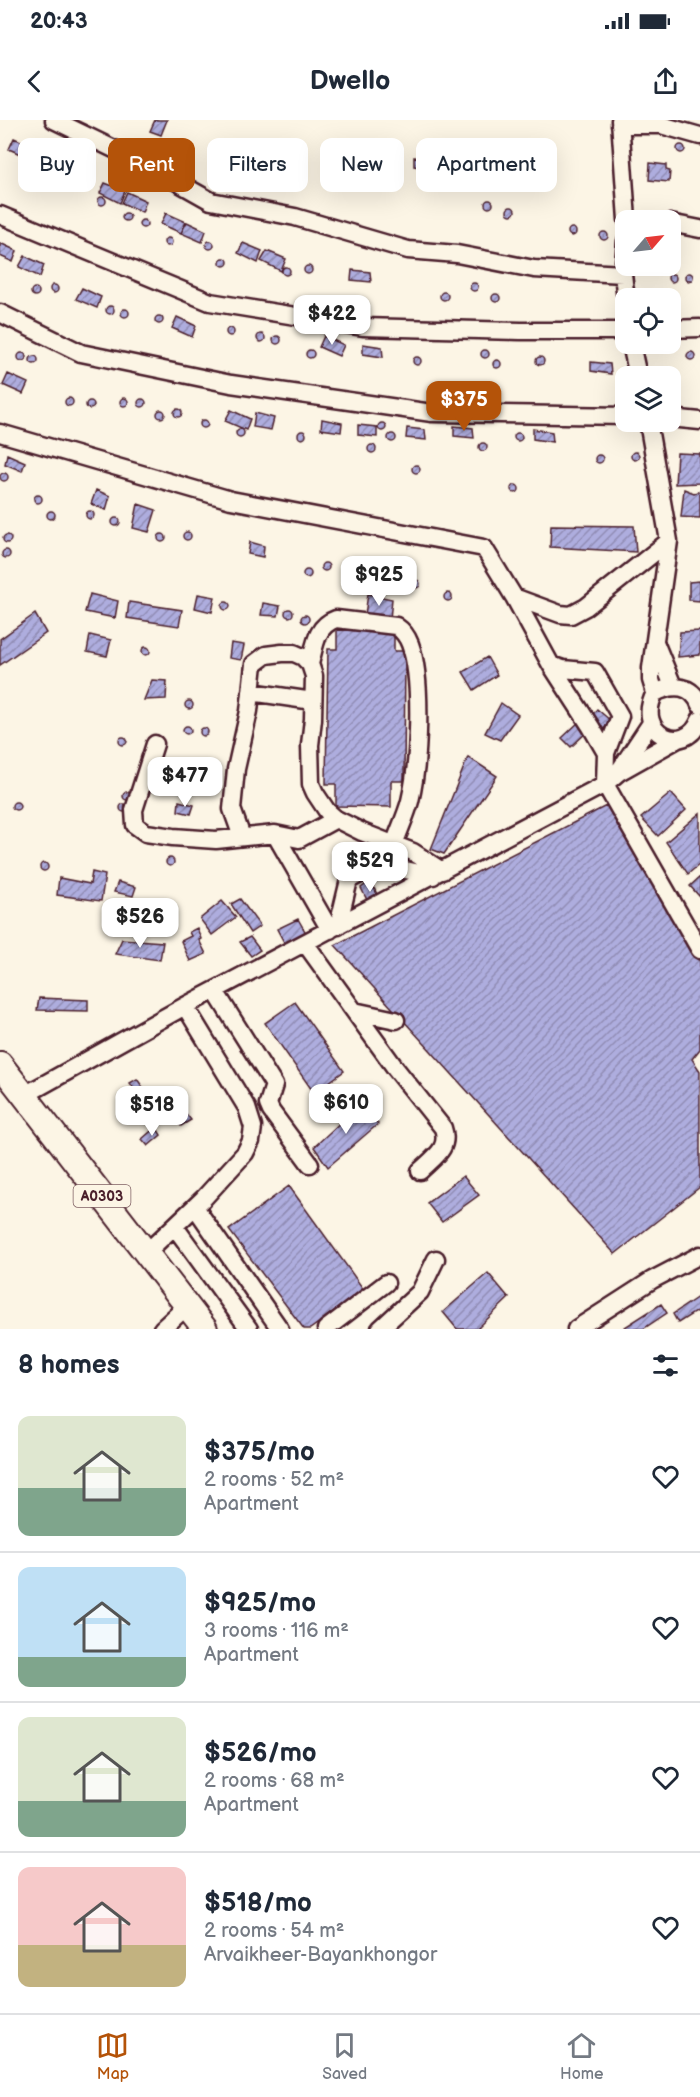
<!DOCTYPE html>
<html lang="en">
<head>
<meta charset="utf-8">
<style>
  body { margin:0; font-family:"Balsamiq Sans",sans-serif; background:#f2f2f3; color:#1f2937; height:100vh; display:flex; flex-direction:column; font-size:22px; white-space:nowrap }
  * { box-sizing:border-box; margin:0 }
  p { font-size:20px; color:#747a83 }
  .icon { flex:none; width:33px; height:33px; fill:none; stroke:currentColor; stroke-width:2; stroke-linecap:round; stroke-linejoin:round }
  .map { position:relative; height:1209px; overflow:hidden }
  .panel { display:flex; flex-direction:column; background:#fff; flex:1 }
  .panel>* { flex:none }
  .guide { position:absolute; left:18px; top:18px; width:664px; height:54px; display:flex; gap:12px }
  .needle { width:39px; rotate:62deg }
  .buttons { position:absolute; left:615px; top:90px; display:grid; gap:12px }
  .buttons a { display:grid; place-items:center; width:66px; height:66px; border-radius:12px; background:#fff; box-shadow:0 6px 24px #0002; font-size:30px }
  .price { position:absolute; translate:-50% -51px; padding:0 14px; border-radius:12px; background:#fff; color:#222; font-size:20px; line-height:39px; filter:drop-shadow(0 2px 3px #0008) }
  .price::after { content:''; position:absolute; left:50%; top:36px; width:18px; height:14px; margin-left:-9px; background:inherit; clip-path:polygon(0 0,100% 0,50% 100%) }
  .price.selected { background:#b45309; color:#fff }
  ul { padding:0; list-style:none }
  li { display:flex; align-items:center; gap:18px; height:150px; padding:0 18px }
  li+li { border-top:2px solid #e0e1e3 }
  li span { display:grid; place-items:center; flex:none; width:168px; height:120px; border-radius:12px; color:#555 }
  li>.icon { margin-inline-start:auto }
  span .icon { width:72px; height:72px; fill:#fffc; stroke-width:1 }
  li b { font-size:26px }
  h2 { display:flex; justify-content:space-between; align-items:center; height:72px; padding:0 18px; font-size:26px }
  .chip { padding:0 21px; border-radius:12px; background:#fff; box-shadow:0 6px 24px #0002; font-size:21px; line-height:54px }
  .chip.selected { background:#b45309; color:#fff }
  .status { display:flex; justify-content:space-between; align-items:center; height:42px; padding:0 30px; background:#fff; direction:ltr }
  .status svg { height:16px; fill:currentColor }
  header { display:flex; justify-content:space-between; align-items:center; height:78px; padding:0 18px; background:#fff; font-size:27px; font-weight:800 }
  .dock { display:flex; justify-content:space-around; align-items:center; height:84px; border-top:2px solid #e0e1e3; background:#fff; font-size:16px; color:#747a83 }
  .dock a { display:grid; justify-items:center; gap:3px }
  .dock .selected { color:#b45309 }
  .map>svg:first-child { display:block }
  .building { fill:url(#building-hatch); stroke:#4a1f2b; stroke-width:1.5 }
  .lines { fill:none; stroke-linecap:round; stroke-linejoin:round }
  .minor-casing { stroke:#4a1f2b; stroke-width:21 }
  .highway-casing { stroke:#4a1f2b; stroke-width:28 }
  .minor { stroke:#fcf5e5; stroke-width:16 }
  .highway { stroke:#fcf5e5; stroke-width:24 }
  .labels { text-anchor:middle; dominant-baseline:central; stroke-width:4.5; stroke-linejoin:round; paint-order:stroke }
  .shield { fill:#fcf5e5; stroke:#7f5f63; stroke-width:1.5 }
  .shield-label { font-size:14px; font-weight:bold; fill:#4a1f2b }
</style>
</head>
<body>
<div class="status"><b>20:43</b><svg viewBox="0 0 49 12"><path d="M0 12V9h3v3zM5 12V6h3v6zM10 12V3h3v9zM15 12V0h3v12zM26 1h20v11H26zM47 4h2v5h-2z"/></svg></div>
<header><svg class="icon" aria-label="back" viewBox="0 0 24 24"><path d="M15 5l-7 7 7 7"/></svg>Dwello<svg class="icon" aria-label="share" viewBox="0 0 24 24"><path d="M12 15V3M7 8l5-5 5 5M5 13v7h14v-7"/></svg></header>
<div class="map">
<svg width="700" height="1209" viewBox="0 0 700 1209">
  <defs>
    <pattern id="building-hatch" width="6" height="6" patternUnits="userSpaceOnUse" patternTransform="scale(1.5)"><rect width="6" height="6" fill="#aeadde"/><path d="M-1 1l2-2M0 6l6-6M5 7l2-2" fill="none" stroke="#908cb4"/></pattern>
  </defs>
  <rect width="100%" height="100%" fill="#fcf5e5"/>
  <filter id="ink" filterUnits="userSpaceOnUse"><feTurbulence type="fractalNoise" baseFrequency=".0167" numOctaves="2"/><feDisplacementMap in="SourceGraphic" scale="12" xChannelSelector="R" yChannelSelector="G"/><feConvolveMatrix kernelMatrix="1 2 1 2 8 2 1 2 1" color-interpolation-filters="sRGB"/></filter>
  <g filter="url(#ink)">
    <path class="building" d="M155,0H167L161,15L150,11Z
      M14,18L34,27L29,38L9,29Z
      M470 27a4 4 0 1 1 8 0a4 4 0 1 1-8 0Z
      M677 29a4 4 0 1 1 8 0a4 4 0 1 1-8 0Z
      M341 31a4 4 0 1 1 8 0a4 4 0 1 1-8 0Z
      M248 31a4 4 0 1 1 8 0a4 4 0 1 1-8 0Z
      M370,31L389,33V43L370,41Z
      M414,37L433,39V49L414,46Z
      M52 45a4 4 0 1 1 8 0a4 4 0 1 1-8 0Z
      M354 46a4 4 0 1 1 8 0a4 4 0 1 1-8 0Z
      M650,43L666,45V50L670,51L669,62L649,60Z
      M520 49a4 4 0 1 1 8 0a4 4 0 1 1-8 0Z
      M105,63L125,71L120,83L100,73Z
      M127,72L146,81L142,92L122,83Z
      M98 81a4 4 0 1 1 8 0a4 4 0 1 1-8 0Z
      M485 84a4 4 0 1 1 8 0a4 4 0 1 1-8 0Z
      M507 91a4 4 0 1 1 8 0a4 4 0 1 1-8 0Z
      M122 97a4 4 0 1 1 8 0a4 4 0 1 1-8 0Z
      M166,93L186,102L181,113L161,104Z
      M139 104a4 4 0 1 1 8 0a4 4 0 1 1-8 0Z
      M187,102L206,111L202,122L181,113Z
      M568 112a4 4 0 1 1 8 0a4 4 0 1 1-8 0Z
      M600 116a4 4 0 1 1 8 0a4 4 0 1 1-8 0Z
      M164 122a4 4 0 1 1 8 0a4 4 0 1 1-8 0Z
      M206 125a4 4 0 1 1 8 0a4 4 0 1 1-8 0Z
      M0,123L17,131L13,142L0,136Z
      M243,123L262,131L258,143L238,133Z
      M267,131L286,139L281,151L261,141Z
      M25,136L44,145L40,157L19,147Z
      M220 142a4 4 0 1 1 8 0a4 4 0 1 1-8 0Z
      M304 150a4 4 0 1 1 8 0a4 4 0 1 1-8 0Z
      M282 151a4 4 0 1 1 8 0a4 4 0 1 1-8 0Z
      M352,150L370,152L371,162L351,160Z
      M685 157a4 4 0 1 1 8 0a4 4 0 1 1-8 0Z
      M668 158a4 4 0 1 1 8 0a4 4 0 1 1-8 0Z
      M470 167a4 4 0 1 1 8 0a4 4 0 1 1-8 0Z
      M50 169a4 4 0 1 1 8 0a4 4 0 1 1-8 0Z
      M31 172a4 4 0 1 1 8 0a4 4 0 1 1-8 0Z
      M82,168L101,177L97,188L76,179Z
      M440 176a4 4 0 1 1 8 0a4 4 0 1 1-8 0Z
      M492 178a4 4 0 1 1 8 0a4 4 0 1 1-8 0Z
      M106 190a4 4 0 1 1 8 0a4 4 0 1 1-8 0Z
      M121 193a4 4 0 1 1 8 0a4 4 0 1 1-8 0Z
      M155 200a4 4 0 1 1 8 0a4 4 0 1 1-8 0Z
      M177,197L196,206L192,217L172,208Z
      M226 212a4 4 0 1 1 8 0a4 4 0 1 1-8 0Z
      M257 218a4 4 0 1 1 8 0a4 4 0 1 1-8 0Z
      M273 220a4 4 0 1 1 8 0a4 4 0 1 1-8 0Z
      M324,216L344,225L339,236L319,227Z
      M363,224L382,227L383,237L363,234Z
      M481 234a4 4 0 1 1 8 0a4 4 0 1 1-8 0Z
      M306 234a4 4 0 1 1 8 0a4 4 0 1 1-8 0Z
      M687 236a4 4 0 1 1 8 0a4 4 0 1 1-8 0Z
      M18 237a4 4 0 1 1 8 0a4 4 0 1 1-8 0Z
      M30 240a4 4 0 1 1 8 0a4 4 0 1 1-8 0Z
      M413 241a4 4 0 1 1 8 0a4 4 0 1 1-8 0Z
      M536 241a4 4 0 1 1 8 0a4 4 0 1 1-8 0Z
      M493 244a4 4 0 1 1 8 0a4 4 0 1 1-8 0Z
      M591,242L610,244L611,254L591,251Z
      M8,254L28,263L23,274L3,265Z
      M65 282a4 4 0 1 1 8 0a4 4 0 1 1-8 0Z
      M120 282a4 4 0 1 1 8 0a4 4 0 1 1-8 0Z
      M138 283a4 4 0 1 1 8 0a4 4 0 1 1-8 0Z
      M86 285a4 4 0 1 1 8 0a4 4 0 1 1-8 0Z
      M174 293a4 4 0 1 1 8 0a4 4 0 1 1-8 0Z
      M157 294a4 4 0 1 1 8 0a4 4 0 1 1-8 0Z
      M231,290L250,299L246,310L225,301Z
      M255,293L274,298L271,310L253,307Z
      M322,299L342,303L341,312L321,309Z
      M200 304a4 4 0 1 1 8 0a4 4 0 1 1-8 0Z
      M378 307a4 4 0 1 1 8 0a4 4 0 1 1-8 0Z
      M358,305L377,307V317L358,315Z
      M454,306L473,308L474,318L454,316Z
      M407,308L425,310L426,320L406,318Z
      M236 313a4 4 0 1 1 8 0a4 4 0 1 1-8 0Z
      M533,309L552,312L553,322L533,319Z
      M298 315a4 4 0 1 1 8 0a4 4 0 1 1-8 0Z
      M514 317a4 4 0 1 1 8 0a4 4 0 1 1-8 0Z
      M388 318a4 4 0 1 1 8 0a4 4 0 1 1-8 0Z
      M479 327a4 4 0 1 1 8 0a4 4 0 1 1-8 0Z
      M368 329a4 4 0 1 1 8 0a4 4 0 1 1-8 0Z
      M631 336a4 4 0 1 1 8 0a4 4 0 1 1-8 0Z
      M677,333L700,334V363L675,364Z
      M7,334L25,342L22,351L5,344Z
      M595 339a4 4 0 1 1 8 0a4 4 0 1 1-8 0Z
      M412 349a4 4 0 1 1 8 0a4 4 0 1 1-8 0Z
      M0 357a4 4 0 1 1 8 0a4 4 0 1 1-8 0Z
      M511 369a4 4 0 1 1 8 0a4 4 0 1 1-8 0Z
      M684,369L694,373L700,371V398L681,397Z
      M96,370L110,376L106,390L91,384Z
      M34 379a4 4 0 1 1 8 0a4 4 0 1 1-8 0Z
      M138,384L156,390L149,412L133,408Z
      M86 395a4 4 0 1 1 8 0a4 4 0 1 1-8 0Z
      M47 395a4 4 0 1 1 8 0a4 4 0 1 1-8 0Z
      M112 402a4 4 0 1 1 8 0a4 4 0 1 1-8 0Z
      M551,405L634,406L636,432L550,427Z
      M183 416a4 4 0 1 1 8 0a4 4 0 1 1-8 0Z
      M158 418a4 4 0 1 1 8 0a4 4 0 1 1-8 0Z
      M3 419a4 4 0 1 1 8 0a4 4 0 1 1-8 0Z
      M250,422L264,426L263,437L248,434Z
      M2 434a4 4 0 1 1 8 0a4 4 0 1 1-8 0Z
      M359,440L371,442L366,463L356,461Z
      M321 447a4 4 0 1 1 8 0a4 4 0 1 1-8 0Z
      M303 454a4 4 0 1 1 8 0a4 4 0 1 1-8 0Z
      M390 459a4 4 0 1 1 8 0a4 4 0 1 1-8 0Z
      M412 464a4 4 0 1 1 8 0a4 4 0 1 1-8 0Z
      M700,461V481L689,480V462Z
      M444 477a4 4 0 1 1 8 0a4 4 0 1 1-8 0Z
      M90,474L118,481L115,498L85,492Z
      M198,474L215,477L212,492L195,488Z
      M368,474L392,479L390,499L365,495Z
      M222 486a4 4 0 1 1 8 0a4 4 0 1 1-8 0Z
      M129,482L182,490L179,506L127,498Z
      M263,483L280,486L278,496L261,495Z
      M285 493a4 4 0 1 1 8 0a4 4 0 1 1-8 0Z
      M35,494L46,513L0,545V519Z
      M301 499a4 4 0 1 1 8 0a4 4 0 1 1-8 0Z
      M337,510L394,511V531H405L404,661H391V687L336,686V664H326L328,529H337Z
      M700,511V535L678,537L680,512Z
      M90,515L111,520L107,536L87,532Z
      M231,523L244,525L241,540L229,538Z
      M142 531a4 4 0 1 1 8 0a4 4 0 1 1-8 0Z
      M487,537L497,555L474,570L463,552Z
      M152,560L167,561L166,579L144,580Z
      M185 585a4 4 0 1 1 8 0a4 4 0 1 1-8 0Z
      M501,583L518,595L500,620L485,613Z
      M597,589L611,601L602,611L588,599Z
      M580,601L589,610L571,627L562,618Z
      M183 610a4 4 0 1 1 8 0a4 4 0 1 1-8 0Z
      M200 612a4 4 0 1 1 8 0a4 4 0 1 1-8 0Z
      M119 621a4 4 0 1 1 8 0a4 4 0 1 1-8 0Z
      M468,637L497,656L444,734L431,729Z
      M123 676a4 4 0 1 1 8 0a4 4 0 1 1-8 0Z
      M671,673L686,690L658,716L641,698Z
      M179,681L194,685L191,694L178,691Z
      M12 686a4 4 0 1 1 8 0a4 4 0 1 1-8 0Z
      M610,684L700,842V929L692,939L700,951V1067L615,1134L335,825Z
      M120 688a4 4 0 1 1 8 0a4 4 0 1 1-8 0Z
      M700,693V744L688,754L666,722Z
      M166 742a4 4 0 1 1 8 0a4 4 0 1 1-8 0Z
      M40 747a4 4 0 1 1 8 0a4 4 0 1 1-8 0Z
      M92,752L105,755L101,781L57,775L59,758L90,764Z
      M700,757V777L690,766Z
      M371,761L379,779L369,784L361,768Z
      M118,762L136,767L133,776L114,772Z
      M240,779L260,806L250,813L231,784Z
      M222,781L236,797L212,815L200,799Z
      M298,799L306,813L286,826L277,809Z
      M197,808L201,819L199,820L206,834L190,841L181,821L191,816L189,812Z
      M250,817L260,830L251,836L240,822Z
      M122,819L163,822L160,840L115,834Z
      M39,878L88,880V891L37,890Z
      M295,882L344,951L314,973L265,903Z
      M137,959L147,973L140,977L130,963Z
      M177,982L191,1000L181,1006L171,989Z
      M361,983L378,1004L328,1047L314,1027Z
      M156,1007L161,1015L148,1026L142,1019Z
      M463,1056L479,1075L442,1102L427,1083Z
      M289,1066L364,1170L310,1209H304L229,1110Z
      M488,1153L509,1178L478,1208L479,1209H457L443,1192Z
      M698,1177L700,1189L678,1203L673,1194Z
      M661,1184L667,1193L643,1209H626L625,1207Z"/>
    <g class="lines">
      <g class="minor-casing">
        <path id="minor" d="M54,0L147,45L211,81L295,97L408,130L457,134L534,149L623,154
          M620,0L627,100
          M620,5H661L700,16
          M0,95L210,182L363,207L521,211H626
          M670,103L700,109
          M626,121L623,154L626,180
          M0,193L81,233L231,264L432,293L626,296
          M670,209L700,208
          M631,224L638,256
          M670,298L700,301
          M648,302L669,421L651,548V560L655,573
          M0,313L231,380L484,428L514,477L551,545L591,607L606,633L605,664L700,830
          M514,477L560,494L571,495L586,487L669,421
          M655,522L673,566
          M310,544C315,525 316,506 336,499L396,506C402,510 407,516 410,524C423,559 419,644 410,681C406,696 399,710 394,725
          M551,545L563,549L595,552L620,596L606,633
          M251,572L313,581
          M700,585C692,564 673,564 655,573C633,614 685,638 700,600
          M155,624L134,690L135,705L146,713L173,717L216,720L275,714L299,719L336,699
          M619,651L651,603
          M275,714L330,810
          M242,717L232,689L236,649L249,591L254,544L266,535L282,533H294L303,537L310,544L314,556L313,599L310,625L311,664L315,673L327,691L336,699L362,712L413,732L442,751
          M338,806L349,760L378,744L433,756
          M305,823L396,949L443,1008C450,1029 434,1037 420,1051
          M215,871L274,965L268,984L271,991L310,1044
          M354,891L396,900
          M23,976L185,886L605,664L619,652L678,619
          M195,1087L280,1209
          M175,1107L249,1209
          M147,1132L203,1079L245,1033L251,1021L253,1007L247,988L185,886
          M162,1209L188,1185
          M326,1209L386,1163
          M380,1209L420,1172L436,1139
          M576,1209L652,1160L700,1135"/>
      </g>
      <g class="highway-casing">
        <path id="highway" d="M0,944L205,1209"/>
      </g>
      <use href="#minor" class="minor"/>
      <use href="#highway" class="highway"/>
    </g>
  </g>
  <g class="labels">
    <rect class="shield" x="73.5" y="1065" width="57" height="22" rx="4.5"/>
    <g class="shield-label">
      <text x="102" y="1076">A0303</text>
    </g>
  </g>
</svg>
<div class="buttons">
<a><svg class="needle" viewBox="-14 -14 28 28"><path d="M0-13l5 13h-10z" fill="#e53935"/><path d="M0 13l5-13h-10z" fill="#747a83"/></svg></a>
<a><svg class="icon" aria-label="locate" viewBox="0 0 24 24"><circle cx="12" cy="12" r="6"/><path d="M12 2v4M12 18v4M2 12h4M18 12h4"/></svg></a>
<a><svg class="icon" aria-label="layers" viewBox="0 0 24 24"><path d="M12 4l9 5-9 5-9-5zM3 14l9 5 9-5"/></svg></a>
</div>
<b class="price" style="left:332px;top:226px">$422</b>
<b class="price selected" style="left:464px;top:312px">$375</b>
<b class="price" style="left:379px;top:487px">$925</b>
<b class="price" style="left:185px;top:688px">$477</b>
<b class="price" style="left:370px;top:773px">$529</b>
<b class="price" style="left:140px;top:829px">$526</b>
<b class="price" style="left:346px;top:1015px">$610</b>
<b class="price" style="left:152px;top:1017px">$518</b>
<div class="guide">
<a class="chip">Buy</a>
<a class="chip selected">Rent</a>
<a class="chip">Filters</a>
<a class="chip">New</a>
<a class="chip">Apartment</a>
</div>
</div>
<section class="panel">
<h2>8 homes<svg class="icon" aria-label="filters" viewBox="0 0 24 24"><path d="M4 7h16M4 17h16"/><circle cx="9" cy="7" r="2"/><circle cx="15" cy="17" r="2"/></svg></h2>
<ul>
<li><span style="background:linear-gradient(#dfe7d0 60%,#7fa58c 0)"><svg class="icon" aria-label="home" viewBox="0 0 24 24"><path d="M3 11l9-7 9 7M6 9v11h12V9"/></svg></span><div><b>$375/mo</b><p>2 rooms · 52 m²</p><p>Apartment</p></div><svg class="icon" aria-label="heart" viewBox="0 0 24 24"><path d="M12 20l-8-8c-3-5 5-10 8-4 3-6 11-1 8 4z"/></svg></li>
<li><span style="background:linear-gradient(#bfe0f5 75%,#7fa58c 0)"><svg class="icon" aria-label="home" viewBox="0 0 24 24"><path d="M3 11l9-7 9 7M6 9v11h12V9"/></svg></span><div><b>$925/mo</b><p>3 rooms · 116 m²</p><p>Apartment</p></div><svg class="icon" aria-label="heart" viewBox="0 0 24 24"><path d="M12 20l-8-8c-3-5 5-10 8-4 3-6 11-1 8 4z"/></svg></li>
<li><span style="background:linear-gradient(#dfe7d0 70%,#7fa58c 0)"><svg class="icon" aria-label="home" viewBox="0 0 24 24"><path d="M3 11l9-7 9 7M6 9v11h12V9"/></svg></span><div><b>$526/mo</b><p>2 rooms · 68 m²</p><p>Apartment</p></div><svg class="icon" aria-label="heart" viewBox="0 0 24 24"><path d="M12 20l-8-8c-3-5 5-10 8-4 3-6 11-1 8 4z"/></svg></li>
<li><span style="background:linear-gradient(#f6c9c9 65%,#c2b280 0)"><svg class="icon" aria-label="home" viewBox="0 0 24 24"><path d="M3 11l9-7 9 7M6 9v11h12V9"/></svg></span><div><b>$518/mo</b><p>2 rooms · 54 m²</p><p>Arvaikheer-Bayankhongor</p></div><svg class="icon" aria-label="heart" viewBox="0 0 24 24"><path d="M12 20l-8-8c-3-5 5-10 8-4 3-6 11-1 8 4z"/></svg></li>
</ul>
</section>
<nav class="dock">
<a class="selected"><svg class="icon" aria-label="map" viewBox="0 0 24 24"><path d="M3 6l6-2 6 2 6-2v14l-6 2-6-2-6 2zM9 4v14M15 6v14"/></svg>Map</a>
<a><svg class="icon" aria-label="saved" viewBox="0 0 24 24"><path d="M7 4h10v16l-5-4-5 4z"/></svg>Saved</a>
<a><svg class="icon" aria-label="home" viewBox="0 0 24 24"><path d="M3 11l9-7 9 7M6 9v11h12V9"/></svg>Home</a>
</nav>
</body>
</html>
